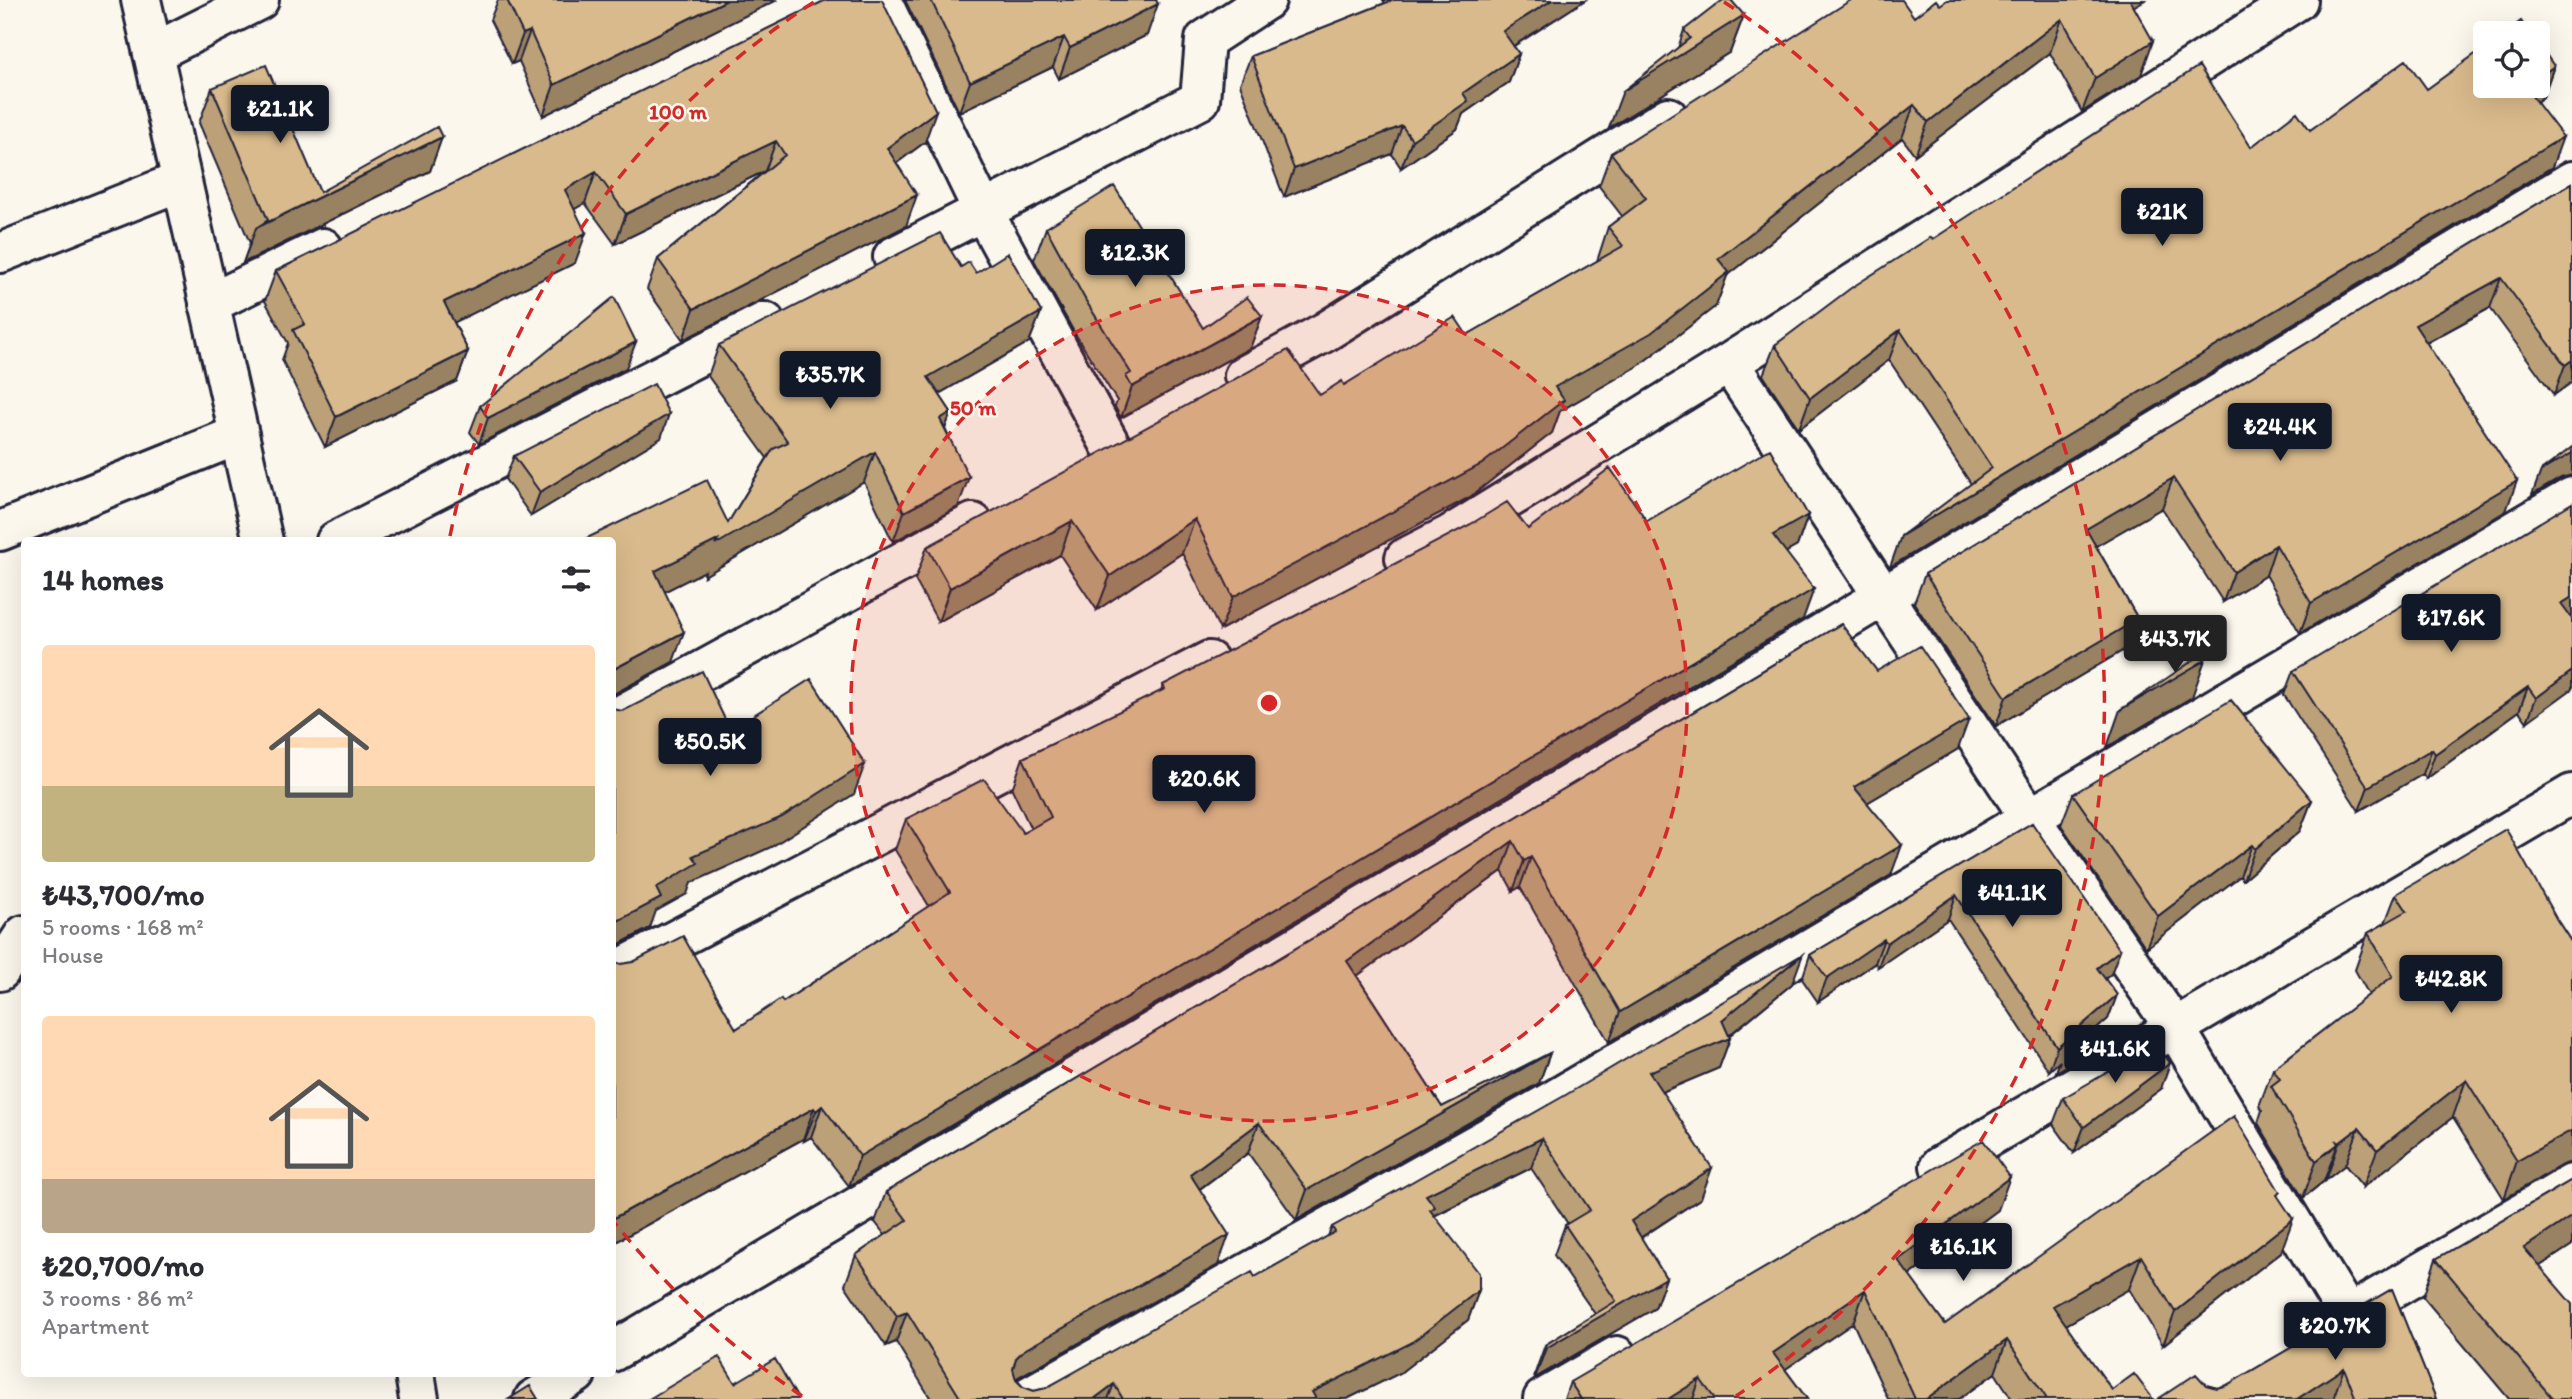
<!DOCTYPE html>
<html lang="en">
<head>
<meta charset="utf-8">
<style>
  body { margin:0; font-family:Itim,sans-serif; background:#f2f2f3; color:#2b2b33; height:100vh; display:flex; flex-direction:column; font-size:26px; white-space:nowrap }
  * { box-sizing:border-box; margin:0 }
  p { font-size:23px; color:#7c7c81 }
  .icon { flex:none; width:38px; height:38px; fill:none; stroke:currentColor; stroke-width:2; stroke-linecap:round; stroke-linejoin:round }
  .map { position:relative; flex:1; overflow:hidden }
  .drawer { position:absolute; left:21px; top:537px; width:595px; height:840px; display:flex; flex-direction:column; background:#fff; border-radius:7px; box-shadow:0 7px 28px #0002 }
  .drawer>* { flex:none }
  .buttons { position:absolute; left:2473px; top:21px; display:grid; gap:14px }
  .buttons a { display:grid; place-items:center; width:77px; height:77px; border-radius:7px; background:#fff; box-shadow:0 7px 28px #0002; font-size:35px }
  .price { position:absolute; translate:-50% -60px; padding:0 16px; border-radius:7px; background:#111827; color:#fff; font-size:23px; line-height:46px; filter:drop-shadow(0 2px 4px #0008) }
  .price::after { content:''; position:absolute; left:50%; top:42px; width:21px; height:16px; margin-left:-10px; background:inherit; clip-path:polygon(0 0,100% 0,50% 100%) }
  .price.selected { background:#222; color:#fff }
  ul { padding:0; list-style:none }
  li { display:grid; align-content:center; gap:14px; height:371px; padding:0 21px }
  li span { display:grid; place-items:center; height:217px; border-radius:7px; color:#555 }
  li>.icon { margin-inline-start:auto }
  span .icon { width:126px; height:126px; fill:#fffc; stroke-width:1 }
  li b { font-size:30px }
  h2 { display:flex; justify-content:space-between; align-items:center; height:84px; padding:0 21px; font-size:30px }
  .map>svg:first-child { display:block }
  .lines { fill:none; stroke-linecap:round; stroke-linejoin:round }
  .street-casing { stroke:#22223b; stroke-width:44 }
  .secondary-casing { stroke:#22223b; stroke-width:44 }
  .street { stroke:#fbf7ec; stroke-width:38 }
  .secondary { stroke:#fbf7ec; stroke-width:38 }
  .wall { fill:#bba078; stroke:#22223b; stroke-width:2 }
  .shaded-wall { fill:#988262; stroke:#22223b; stroke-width:2 }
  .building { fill:#d9ba8c; stroke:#22223b; stroke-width:2 }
  .ring { fill:none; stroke:#d62828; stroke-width:3.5; stroke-dasharray:12 9 }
  .centre { fill:#d62828; stroke:#fbf7ec; stroke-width:3.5 }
  .ring-label { font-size:21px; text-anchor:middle; font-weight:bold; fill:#d62828; stroke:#fbf7ec; stroke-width:5; stroke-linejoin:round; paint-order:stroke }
</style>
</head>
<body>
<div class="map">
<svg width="2572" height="1399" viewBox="0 0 2572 1399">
  <rect width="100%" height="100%" fill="#fbf7ec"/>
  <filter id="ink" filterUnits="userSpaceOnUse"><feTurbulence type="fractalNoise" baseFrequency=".0143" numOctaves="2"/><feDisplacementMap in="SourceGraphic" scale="14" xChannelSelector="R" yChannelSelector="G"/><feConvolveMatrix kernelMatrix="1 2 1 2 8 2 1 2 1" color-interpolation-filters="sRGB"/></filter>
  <g filter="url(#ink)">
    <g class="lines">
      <g class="street-casing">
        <path id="street" d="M881,0L983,211L1112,448
          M153,53L259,0
          M0,253L181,181
          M893,257L1200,100L1205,40L1266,0
          M209,304L323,248
          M1729,363L2030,818L2175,1028L2348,1315
          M1244,376L1325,332L1668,117
          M0,531L238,435
          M336,541L765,322
          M1405,558L1450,535L1729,363L2298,0
          M612,720L973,523
          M612,973L1209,661
          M1940,1166L2572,794
          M2348,1315L2572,1184
          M612,1352L1690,713L2572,181
          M534,1399L576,1374
          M1024,1399L1542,1107L2572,497
          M1543,1399L1617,1356"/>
      </g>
      <g class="secondary-casing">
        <path id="secondary" d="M141,0L263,541
          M0,971L24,935
          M415,1374L419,1399"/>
      </g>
      <use href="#street" class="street"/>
      <use href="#secondary" class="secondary"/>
    </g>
    <path class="wall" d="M498,0H777L543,116L519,61L512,64L490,20Z
      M826,0L925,142L897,163L906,226L683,340L647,289L658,259L765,171L615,244L585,203L574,209L575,263L454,322L468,351L457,381L325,447L282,360L288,343L265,301L276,271Z
      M905,0H1156L1147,35L1059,79L1053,67L959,112Z
      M1383,0H1585L1514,46L1519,54L1509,82L1463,114L1457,129L1401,168L1392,154L1284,197L1240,84L1251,56L1385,3Z
      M1940,5L2134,7L2141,75L2082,112L2050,53L1915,155L1902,138L1727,276L1716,306L1638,366L1560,411L1552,433L1470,497L1220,630L1182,553L1097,610L1060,555L938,622L915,580L927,547L1320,395L1467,335L1597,261L1608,227L1622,216L1599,186L1611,153Z
      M1744,15L1730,52L1609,128L1678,48L1684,30Z
      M2554,66L2543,97L2536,102L2552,167L1890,567L1971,484L1889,360L1799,429L1763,375L1775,345L1933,239L2310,130L2427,89Z
      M212,88L320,192L442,137L430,171L243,263L250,243L199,123Z
      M2572,183V382L2554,395L2490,308L2426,343L2506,511L2300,633L2266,575L2223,602L2162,508L2096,546L2138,619L2127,648L1996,726L1914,603L1925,574Z
      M1046,228L1203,328L1262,316L1250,348L1121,418L1115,407L1117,401L1074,332L1034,260Z
      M961,267L976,273L1041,312L1029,342L939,394L951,412L945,429L958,507L893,542L864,482L704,576L705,571L665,591L673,662L612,695V541L728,523L767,458L708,376L719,345Z
      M626,368L479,444L470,432L480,406Z
      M661,438L531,516L505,479L514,456Z
      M1808,515L1797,546L1786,552L1803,619L849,1186L811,1137L804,1141L803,1139L612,1244V961L736,1029L783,1002L929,906L895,850L906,819L1023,833L1031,829L1012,789L1023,758L1161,692L1163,685L1528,529L1647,521Z
      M2571,617L2527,722L2519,711L2426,779L2423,774L2359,811L2284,695L2293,671Z
      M1841,624L1877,671L1958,749L1867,803L1891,875L1609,1042L1520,887L1513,891L1502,871L1357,976L1442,1107L1550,1053L1539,1083L1296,1220L1248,1153L1200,1189L1218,1265L1016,1379L1023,1387L1034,1391L1046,1388L1255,1277L1328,1236L1332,1227L1792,984L1729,1036L1730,1038L1719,1068L1662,1092L1701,1198L1641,1238L1666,1278L1655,1308L1535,1378L1534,1376L1545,1345L1595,1314L1554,1255L1565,1225L1568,1224L1531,1168L1434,1216L1479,1290L1468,1320L1400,1373L1347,1399H931L896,1342L886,1346L845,1285L856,1255L885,1235L875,1222L886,1192Z
      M2073,794L2312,800L2300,831L2243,880L2240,876L2146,948L2061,825Z
      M2032,823L2111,974L2105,979L2117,995L2108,1019L2091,1034L2083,1056L2056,1072L2060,1061L2049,1071L1948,919L1878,967L1875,963L1818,1002L1802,979L1810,955Z
      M2396,894L2557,920L2572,943V1162L2562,1165L2504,1199L2453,1117L2363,1187L2345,1165L2303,1198L2258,1123L2262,1110L2259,1106L2273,1069L2369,995L2355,970L2368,933L2385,923Z
      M2161,1089L2074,1153L2053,1124L2063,1098Z
      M2572,1180V1245L2540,1266L2572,1399H2509L2423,1297L2436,1259Z
      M2278,1197L2281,1252L2163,1345L2129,1289L2066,1325L2112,1390L2153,1399H2012L1995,1373L1959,1399H1888L1853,1323L1785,1369L1807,1399H1564L1570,1382L1998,1210L1909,1276L1945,1324Z
      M2392,1289L2436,1399H2158L2206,1385L2217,1388L2227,1385Z"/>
    <path class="shaded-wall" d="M727,0H777L543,116L554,85Z
      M1552,0H1585L1493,59L1503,31Z
      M2117,0H2145L2110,20Z
      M1158,4L1147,35L1059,79L1070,48Z
      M1744,15L1730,52L1609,128L1623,91Z
      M2062,19L2050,53L1915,155L1928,122Z
      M530,31L519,61L512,64L523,34Z
      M1064,37L1053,67L959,112L970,82Z
      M2153,41L2141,75L2082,112L2095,78Z
      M1519,54L1509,82L1463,114L1457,129L1401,168L1412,140L1463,93Z
      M2554,66L2543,97L2514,118L2525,87L2527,86H2538V78Z
      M1914,105L1902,138L1727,276L1716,306L1638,366L1560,411L1552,433L1470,497L1220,630L1233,597L1555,387Z
      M936,111L925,142L876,178L887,148Z
      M1402,126L1392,154L1284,197L1294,169Z
      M442,137L430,171L243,263L256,228Z
      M2563,137L2552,167L1890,567L1901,536Z
      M776,141L765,171L615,244L626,214Z
      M596,172L585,203L554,221L565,190Z
      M917,195L906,226L683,340L694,309Z
      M586,233L575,263L433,333L444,302Z
      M2501,278L2490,308L2404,355L2415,325Z
      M1041,312L1029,342L916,407L928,377Z
      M1262,316L1250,348L1121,418L1132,387Z
      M1900,330L1889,360L1799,429L1810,398Z
      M636,342L626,368L479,444L488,418Z
      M468,351L457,381L325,447L336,417Z
      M2572,360V382L2554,395L2565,365Z
      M951,412L940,443V419Z
      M669,414L661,438L531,516L540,492Z
      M875,452L864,482L704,576L705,571L644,602L655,571Z
      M2572,453V475L2561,478L2532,495L2541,471Z
      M969,477L958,507L893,542L904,512Z
      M2173,478L2162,508L2075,558L2086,529Z
      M2517,481L2506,511L2300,633L2311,603Z
      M1808,515L1797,546L1762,566L1773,535Z
      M1195,519L1182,553L1097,610L1110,576Z
      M1072,521L1060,555L938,622L950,588Z
      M2276,545L2266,575L2223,602L2234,572Z
      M1814,589L1803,619L849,1186L860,1156Z
      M2572,597V616L2552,628L2561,604Z
      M2138,619L2127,648L1996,726L2006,697Z
      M684,632L673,662L612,695V670Z
      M2205,660L2192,697L2107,747L2120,710Z
      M2572,671V689L2527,722L2536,698Z
      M2528,687L2519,711L2426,779L2435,754Z
      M1969,719L1958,749L1843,817L1854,787Z
      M2432,749L2423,774L2359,811L2368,787Z
      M865,764L854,794L771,847L691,883L687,894L656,911L650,928L612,948V924L693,856Z
      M2312,800L2300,831L2243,880L2255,849Z
      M1513,841L1502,871L1336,991L1347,961Z
      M1902,845L1891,875L1609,1042L1620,1012Z
      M2252,845L2240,876L2146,948L2158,916Z
      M1531,857L1520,887L1513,891L1524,861Z
      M1956,895L1948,919L1878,967L1887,943Z
      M1884,939L1875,963L1818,1002L1827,978Z
      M2120,950L2111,974L2088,992L2097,968Z
      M1803,954L1792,984L1722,1041L1730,1038L1719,1068L1638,1102L1649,1072L1722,1020Z
      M2117,995L2108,1019L2091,1034L2083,1056L2056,1072L2060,1061L2049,1071L2057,1047Z
      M1550,1053L1539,1083L1296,1220L1307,1190Z
      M2170,1063L2161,1089L2074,1153L2084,1127Z
      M2466,1080L2453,1117L2363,1187L2377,1150Z
      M822,1106L811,1137L804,1141L816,1111Z
      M814,1108L803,1139L612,1244V1219Z
      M1259,1123L1248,1153L1179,1204L1190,1174Z
      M2359,1128L2345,1165L2326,1180L2339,1143Z
      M2572,1130V1162L2562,1165L2504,1199L2517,1161Z
      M1542,1138L1531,1168L1431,1217L1426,1195Z
      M2338,1144L2324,1181L2303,1198L2316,1161Z
      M1712,1168L1701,1198L1620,1251L1631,1221Z
      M2010,1177L1998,1210L1886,1293L1898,1260Z
      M2572,1216V1245L2511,1285L2524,1248Z
      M2293,1219L2281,1252L2163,1345L2175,1312Z
      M1229,1235L1218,1265L1013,1380L1005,1389L1016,1358L1024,1350Z
      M2141,1256L2129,1289L2041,1339L2053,1306Z
      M1666,1278L1655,1308L1535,1378L1546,1348Z
      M1479,1290L1468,1320L1400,1373L1347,1399H1309L1312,1392Z
      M1865,1290L1853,1323L1761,1386L1773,1353Z
      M907,1312L896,1342L886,1346L897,1316Z
      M2007,1340L1995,1373L1959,1399H1926Z
      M2344,1368L2333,1399H2297Z
      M1700,1379L1693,1399H1668Z
      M1114,1384L1108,1399H1094Z"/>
    <path class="building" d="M507,0H727L554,85L530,31L523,34Z
      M826,0H882L936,111L887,148L917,195L694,309L658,259L785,155L776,141L626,214L596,172L565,190L586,233L444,302L468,351L336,417L293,330L305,324L276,271Z
      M931,0H1156L1158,4L1070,48L1064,37L970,82Z
      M1393,0H1552L1503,31L1519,54L1463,93L1468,101L1412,140L1402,126L1294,169L1251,56Z
      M1723,0H1731L1744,15L1623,91L1690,38L1684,30Z
      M1851,0H1902L1914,17L1936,0L1940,5L1947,0H2130L2153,41L2095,78L2062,19L1928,122L1914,105L1718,259L1729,272L1651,333L1555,387L1564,400L1482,464L1233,597L1195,519L1110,576L1072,521L950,588L927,547L1288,350L1320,395L1342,381L1344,385L1455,317L1467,335L1623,246L1608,227L1646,198L1611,153Z
      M2521,21L2530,33H2505Z
      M2538,43L2554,66L2538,78Z
      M2485,47V86H2527L2525,87L2563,137L1901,536L1992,468L1900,330L1810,398L1775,345L1851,288L1931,237L1933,239L2199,66L2251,147L2297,112L2310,130L2406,60L2427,89Z
      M266,65L320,192L437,127L442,137L256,228L268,220L212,88Z
      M2572,183V360L2565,365L2501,278L2415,325L2517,481L2311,603L2276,545L2234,572L2173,478L2086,529L2138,619L2006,697L1925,574Z
      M1114,186L1203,328L1247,297L1262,316L1132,387L1126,376L1131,373L1086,301L1046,228Z
      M940,233L961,267L969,262L976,273L1008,253L1041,312L928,377L951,412L940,419L969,477L904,512L875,452L715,545L718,540L655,571L684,632L612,670V541H581L707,480L728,523L773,449L788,442L719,345Z
      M614,297L636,342L488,418L480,406Z
      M654,384L669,414L540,492L514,456Z
      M2572,447V453L2541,471Z
      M1770,449L1808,515L1773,535L1814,589L860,1156L822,1106L816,1111L814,1108L612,1219V961L621,964L633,962L683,936L736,1029L781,999L783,1002L950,892L906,819L984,779L1023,833L1051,817L1023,758L1165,689L1163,685L1471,524L1507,502L1528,529L1610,468L1647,521Z
      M2572,503V597L2561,604L2572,619V671L2536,698L2528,687L2435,754L2432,749L2368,787L2293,671Z
      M1841,624L1877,671L1920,646L1969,719L1854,787L1902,845L1620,1012L1531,857L1524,861L1513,841L1347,961L1442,1107L1550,1053L1307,1190L1259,1123L1190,1174L1229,1235L1024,1350L1016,1358L1013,1369L1016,1380L1023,1387L1034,1391L1046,1388L1252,1272L1255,1277L1335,1232L1332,1227L1564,1096L1803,954L1722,1020L1730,1038L1649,1072L1712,1168L1631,1221L1666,1278L1546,1348L1545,1345L1616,1301L1565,1225L1590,1210L1542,1138L1426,1195L1435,1207L1430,1210L1479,1273V1290L1411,1343L1312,1392L1316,1399H1123L1114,1384L1094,1399H961L907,1312L897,1316L856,1255L907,1220L886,1192Z
      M2201,655L2205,660L2120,710Z
      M702,671L730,730L811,679L865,764L782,817L693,856L698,863L656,888L661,898L612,924V709L623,711Z
      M2231,700L2312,800L2255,849L2252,845L2158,916L2073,794Z
      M2032,823L2120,950L2097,968L2117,995L2057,1047L1956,895L1887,943L1884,939L1827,978L1810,955Z
      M2506,829L2557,920L2572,943V1130L2517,1161L2466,1080L2377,1150L2359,1128L2339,1143L2336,1140L2338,1144L2316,1161L2271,1086L2280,1079L2273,1069L2393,976L2368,933L2407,911L2396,894Z
      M2090,1028L2092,1030L2066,1046Z
      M2156,1044L2170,1063L2084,1127L2063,1098Z
      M2234,1116L2280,1192L2277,1195L2293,1219L2175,1312L2141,1256L2053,1306L2112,1390L2134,1374L2153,1399H2047L2007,1340L1926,1399H1915L1865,1290L1773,1353L1807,1399H1715L1700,1379L1668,1399H1581L1570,1382L1983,1140L2010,1177L1898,1260L1945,1324Z
      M2572,1180V1216L2524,1248L2572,1304V1399H2553L2436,1259Z
      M2392,1289L2436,1399H2356L2344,1368L2297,1399H2158L2196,1374L2206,1385L2217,1388L2227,1385Z
      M719,1357L735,1383L775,1359L798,1399H649Z
      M530,1386L538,1399H509Z"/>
  </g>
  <circle cx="1269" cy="703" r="418" fill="#d62828" fill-opacity=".12"/>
  <g class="ring">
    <circle cx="1269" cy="703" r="418"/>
    <path d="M802 1396A836 836 0 0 1 615 1223M450 536A836 836 0 0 1 814 2M1724 2A836 836 0 0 1 1736 1396"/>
  </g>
  <circle cx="1269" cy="703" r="10" class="centre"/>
  <g class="ring-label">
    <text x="678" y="119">100 m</text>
    <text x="973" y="415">50 m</text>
  </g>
</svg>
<div class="buttons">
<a><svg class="icon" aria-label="locate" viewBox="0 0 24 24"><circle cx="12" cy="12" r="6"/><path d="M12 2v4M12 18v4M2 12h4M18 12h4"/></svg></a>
</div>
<b class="price" style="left:280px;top:145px">₺21.1K</b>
<b class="price" style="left:2162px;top:248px">₺21K</b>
<b class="price" style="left:1135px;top:289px">₺12.3K</b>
<b class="price" style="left:830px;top:411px">₺35.7K</b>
<b class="price" style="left:2280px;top:463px">₺24.4K</b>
<b class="price" style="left:2451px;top:654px">₺17.6K</b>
<b class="price selected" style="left:2175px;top:675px">₺43.7K</b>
<b class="price" style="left:710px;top:778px">₺50.5K</b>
<b class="price" style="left:1204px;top:815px">₺20.6K</b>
<b class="price" style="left:2012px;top:929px">₺41.1K</b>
<b class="price" style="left:2451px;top:1015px">₺42.8K</b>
<b class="price" style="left:2115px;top:1085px">₺41.6K</b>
<b class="price" style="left:1963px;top:1283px">₺16.1K</b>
<b class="price" style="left:2335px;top:1362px">₺20.7K</b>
<section class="drawer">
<h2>14 homes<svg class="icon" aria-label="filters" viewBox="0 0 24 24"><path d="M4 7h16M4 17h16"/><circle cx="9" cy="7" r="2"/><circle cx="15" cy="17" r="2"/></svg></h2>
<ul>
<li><span style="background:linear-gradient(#ffd9b3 65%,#c2b280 0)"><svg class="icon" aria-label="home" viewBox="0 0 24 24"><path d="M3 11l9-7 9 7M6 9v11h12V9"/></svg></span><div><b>₺43,700/mo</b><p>5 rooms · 168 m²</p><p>House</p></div></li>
<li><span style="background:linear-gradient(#ffd9b3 75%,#b9a48a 0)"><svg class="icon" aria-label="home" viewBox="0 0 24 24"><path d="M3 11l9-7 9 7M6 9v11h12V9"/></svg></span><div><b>₺20,700/mo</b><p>3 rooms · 86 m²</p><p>Apartment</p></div></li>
</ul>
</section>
</div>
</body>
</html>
